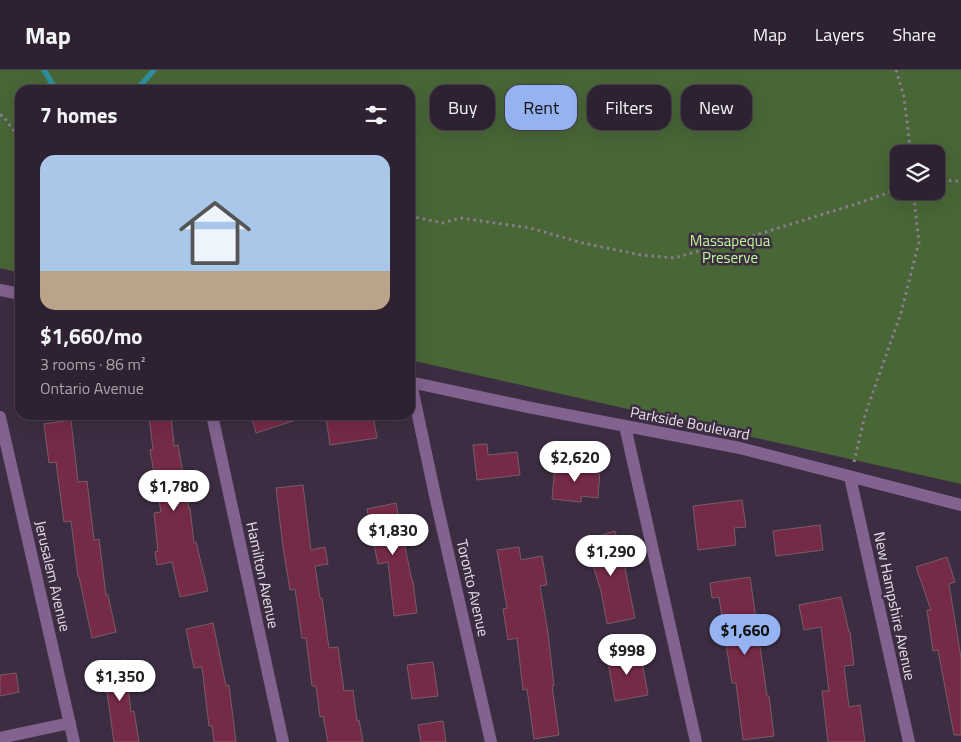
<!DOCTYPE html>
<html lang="en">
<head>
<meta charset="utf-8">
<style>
  body { margin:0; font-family:"Titillium Web",sans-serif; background:#3a2f3e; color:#f1f3f6; height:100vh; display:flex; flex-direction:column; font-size:19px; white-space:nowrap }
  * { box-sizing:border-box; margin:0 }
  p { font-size:16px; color:#a7a4ac }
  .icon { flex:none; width:28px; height:28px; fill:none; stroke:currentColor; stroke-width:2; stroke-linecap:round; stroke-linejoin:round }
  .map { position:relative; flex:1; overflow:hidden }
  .drawer { position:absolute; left:15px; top:15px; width:400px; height:335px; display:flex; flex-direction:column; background:#2e2232; border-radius:15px; box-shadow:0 5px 20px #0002,0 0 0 1px #493f4d }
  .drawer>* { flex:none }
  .guide { position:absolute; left:430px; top:15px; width:455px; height:45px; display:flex; gap:10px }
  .controls { position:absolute; left:890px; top:75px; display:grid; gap:10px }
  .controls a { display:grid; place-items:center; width:55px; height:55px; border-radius:10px; background:#2e2232; box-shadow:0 5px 20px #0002,0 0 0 1px #493f4d; font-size:25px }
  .price { position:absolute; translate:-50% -42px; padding:0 11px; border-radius:18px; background:#fff; color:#222; font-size:16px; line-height:32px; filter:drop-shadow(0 1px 2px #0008) }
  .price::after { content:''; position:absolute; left:50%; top:30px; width:15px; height:11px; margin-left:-8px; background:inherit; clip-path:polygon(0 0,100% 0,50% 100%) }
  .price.selected { background:#95b2f1; color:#111 }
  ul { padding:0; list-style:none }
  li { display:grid; align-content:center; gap:10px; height:265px; padding:0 25px }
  li span { display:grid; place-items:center; height:155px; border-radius:15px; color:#555 }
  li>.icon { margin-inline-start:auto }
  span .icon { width:90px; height:90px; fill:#fffc; stroke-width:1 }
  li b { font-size:21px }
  h2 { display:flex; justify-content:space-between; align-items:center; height:60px; padding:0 25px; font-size:21px }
  .tag { padding:0 18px; border-radius:15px; background:#2e2232; box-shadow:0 5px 20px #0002,0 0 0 1px #493f4d; font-size:18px; line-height:45px }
  .tag.selected { background:#95b2f1; color:#111 }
  header { display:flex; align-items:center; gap:30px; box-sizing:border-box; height:70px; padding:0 25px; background:#2e2232; border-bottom:1px solid #493f4d }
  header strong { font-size:24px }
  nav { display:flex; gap:28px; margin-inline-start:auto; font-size:18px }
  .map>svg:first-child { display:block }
  .green { fill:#496637; fill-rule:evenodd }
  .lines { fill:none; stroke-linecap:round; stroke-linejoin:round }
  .stream { stroke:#2e8e99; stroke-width:5.5 }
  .building { fill:#752a47; stroke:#7a5c65 }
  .path { stroke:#8a7d8e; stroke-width:3; stroke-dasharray:2.5 4; stroke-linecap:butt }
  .minor { stroke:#82638f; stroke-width:12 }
  .labels { text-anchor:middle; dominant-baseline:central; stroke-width:5; stroke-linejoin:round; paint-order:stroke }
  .park-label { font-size:15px; fill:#bcf796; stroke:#3d2d42 }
  .street-label { font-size:15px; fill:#e8dfec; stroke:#3d2d42 }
</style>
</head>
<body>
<header>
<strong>Map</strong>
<nav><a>Map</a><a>Layers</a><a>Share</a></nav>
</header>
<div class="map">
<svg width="961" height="672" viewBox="0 0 961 672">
  <rect width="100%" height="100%" fill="#3d2d42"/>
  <path class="green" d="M0,0H961V414L410,290V20H20V203L0,198ZM899,84H936V121H899Z"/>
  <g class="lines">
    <path class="stream" d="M44,0L56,20
      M121,20L139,17L154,0"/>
  </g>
  <path class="building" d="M171,345L174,376L178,375L189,439L190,438L194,473L196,472L208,521L180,527L172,492L157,495L155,482L158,481L154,443L161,442L150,380L153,379L149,347Z
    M251,345H302V348L256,363Z
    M347,345H373L377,368L330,375L326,348Z
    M71,350L78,412L87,411L94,470L99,469L106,525H108L116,562L92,568L79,507H78L71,451L64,452L56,392L49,393L44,354Z
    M487,374L488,385L517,382L520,405L477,410L473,375Z
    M555,395L600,400L598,428L581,426V432L552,429Z
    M303,415L311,480L325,477L328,494L315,496L320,528H322L329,578L338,577L344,621L353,620L357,651L359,650L363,672H328L323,646L320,647L316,616H312L306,568H302L295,519L290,520L283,477L276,418Z
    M742,430L746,457L734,458L736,475L698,480L693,436Z
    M396,433L412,511H413L417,543L394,546L388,492L378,494L367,439Z
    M820,455L823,480L776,486L773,461Z
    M615,461L626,499H625L635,548L607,554L601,521L585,470Z
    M519,477L521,490L542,486L547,515L540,516L548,563L554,616H552L559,665L534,669L527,619L523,620L517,568L508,570L503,539L507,538L497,480Z
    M947,487L955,512L949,514L961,588V665H954L938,580L933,581L927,540H931L916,497Z
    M750,507L767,626H769L774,666L743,670L736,613H732L719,527L712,528L710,513Z
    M841,527L849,562H850L854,595L844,596L849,637L860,635L865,672H828L822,621H829L821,557L804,560L799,535Z
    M213,553L226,616L229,615L236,672H214L212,656H209L202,597L194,598L186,559Z
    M640,581L648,625L615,631L607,587Z
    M125,590L131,642L134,641L139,672H114L107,622H105L101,593Z
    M433,592L438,626L412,629L407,595Z
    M16,603L19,622L0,626V605Z
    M443,651L446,672H421L418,655Z"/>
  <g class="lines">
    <path class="path" d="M896,0L904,27L911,84
      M0,45L3,46L20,69
      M936,109L952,111H961
      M410,146L443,153L460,148L530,158L583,173L641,185L674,188L759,164L856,134L890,122L899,111
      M854,392L865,345L901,243L919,172L913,121"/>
    <path class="minor" d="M0,220L20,224
      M410,312L532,338L740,378L961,435
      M411,313L436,430L491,672
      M212,345L283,672
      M0,347L74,672
      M625,356L696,672
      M850,407L909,672
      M0,668L70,653"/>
  </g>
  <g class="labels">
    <g class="park-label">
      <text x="730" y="170">Massapequa<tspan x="730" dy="17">Preserve</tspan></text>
    </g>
    <g class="street-label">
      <text transform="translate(690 353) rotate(11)">Parkside Boulevard</text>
      <text transform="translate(263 505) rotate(78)">Hamilton Avenue</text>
      <text transform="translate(53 506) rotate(77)">Jerusalem Avenue</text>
      <text transform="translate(473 518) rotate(77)">Toronto Avenue</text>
      <text transform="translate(895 536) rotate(78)">New Hampshire Avenue</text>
    </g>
  </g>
</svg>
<div class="controls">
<a><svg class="icon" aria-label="layers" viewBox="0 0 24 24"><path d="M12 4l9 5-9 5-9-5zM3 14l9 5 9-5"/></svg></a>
</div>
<b class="price" style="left:575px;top:413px">$2,620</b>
<b class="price" style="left:174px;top:442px">$1,780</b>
<b class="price" style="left:393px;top:486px">$1,830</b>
<b class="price" style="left:611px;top:507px">$1,290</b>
<b class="price selected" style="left:745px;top:586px">$1,660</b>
<b class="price" style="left:627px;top:606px">$998</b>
<b class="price" style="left:120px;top:632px">$1,350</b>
<div class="guide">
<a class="tag">Buy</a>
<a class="tag selected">Rent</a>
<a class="tag">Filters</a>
<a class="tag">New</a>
</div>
<section class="drawer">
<h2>7 homes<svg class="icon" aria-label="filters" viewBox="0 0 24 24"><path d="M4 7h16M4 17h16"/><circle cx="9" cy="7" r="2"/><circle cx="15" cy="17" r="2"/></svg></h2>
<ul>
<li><span style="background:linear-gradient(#a9c7e8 75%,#b9a48a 0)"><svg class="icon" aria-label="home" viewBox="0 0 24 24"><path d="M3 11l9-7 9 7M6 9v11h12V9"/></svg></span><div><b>$1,660/mo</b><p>3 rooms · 86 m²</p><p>Ontario Avenue</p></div></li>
</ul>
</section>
</div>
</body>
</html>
